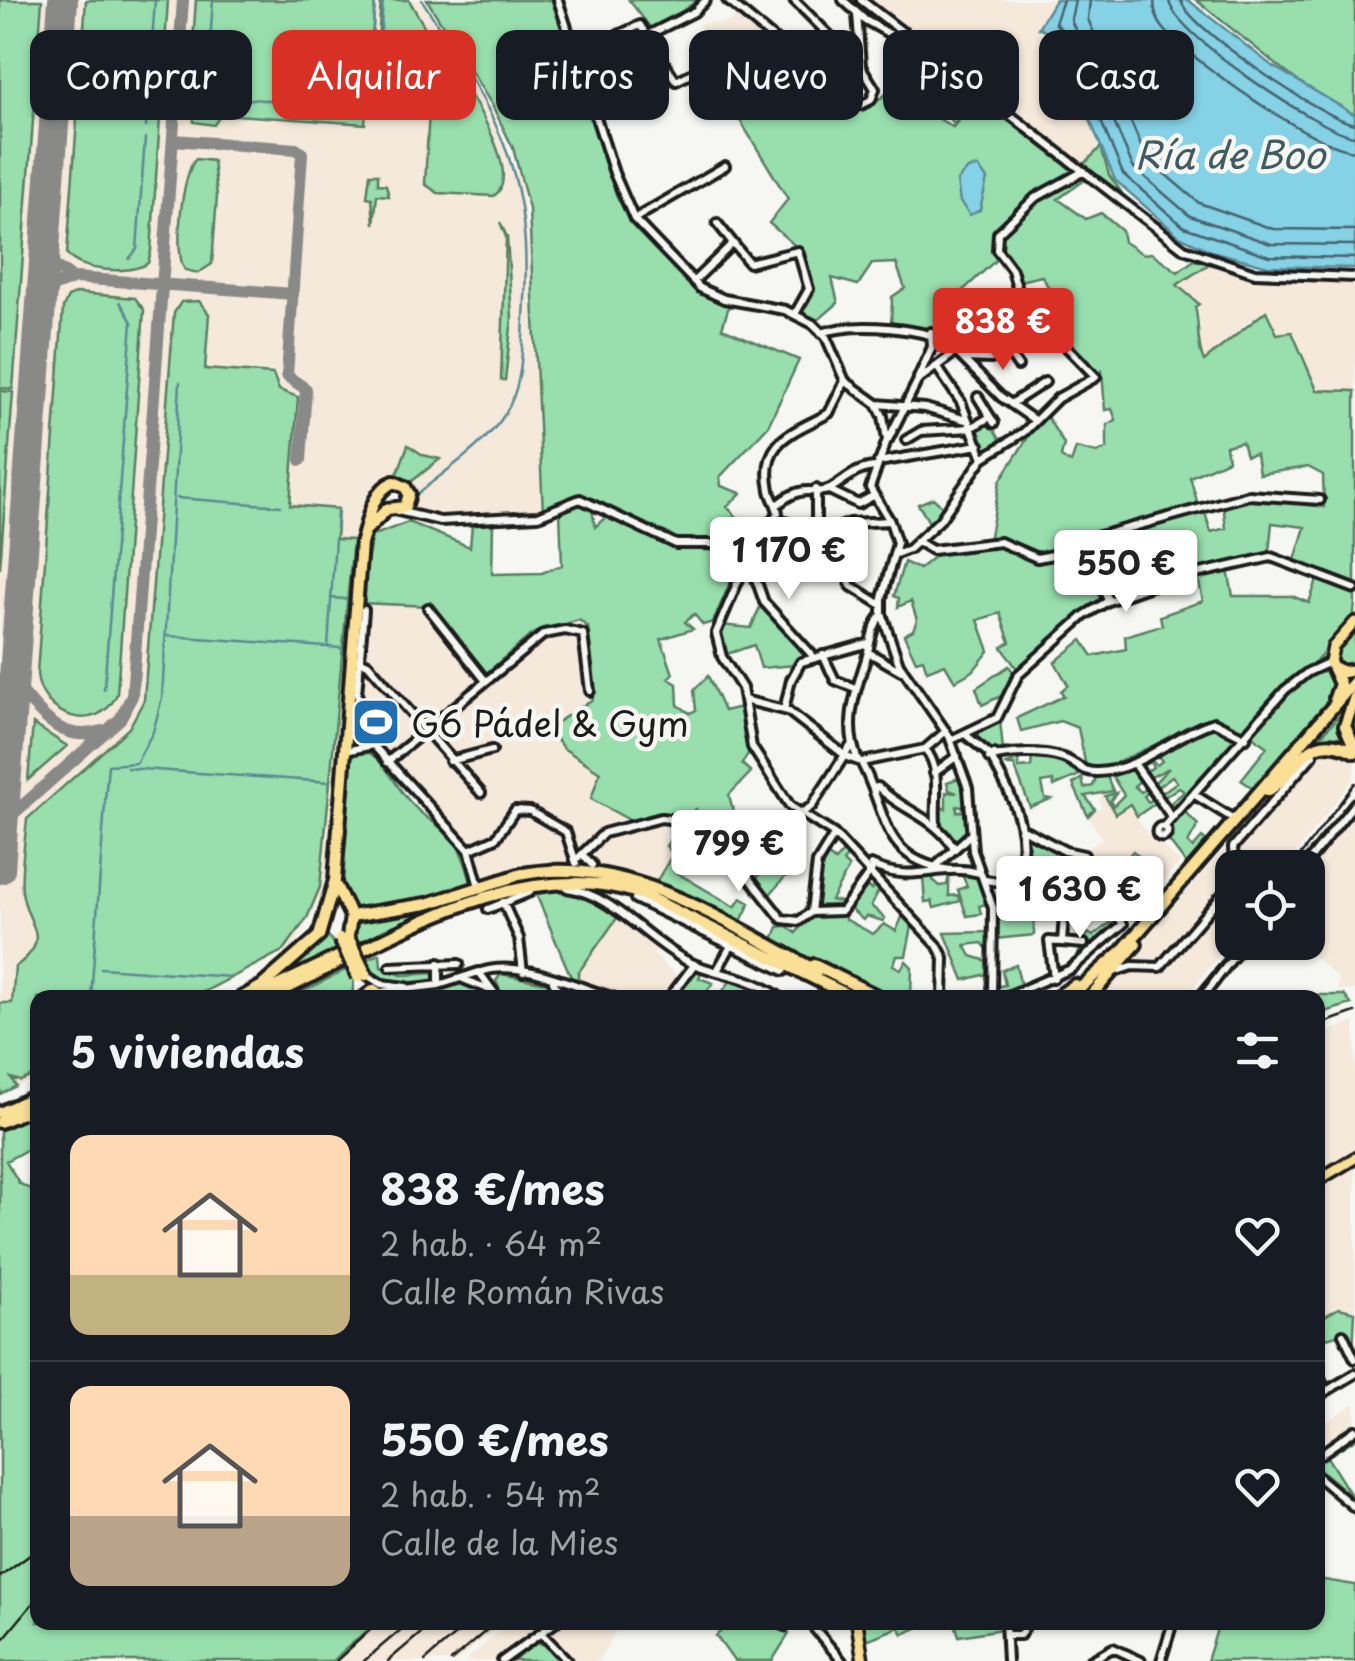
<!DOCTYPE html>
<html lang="es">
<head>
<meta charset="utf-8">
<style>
  body { margin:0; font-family:"Playpen Sans",sans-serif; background:#242831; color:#f1f3f6; height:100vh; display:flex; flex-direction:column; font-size:38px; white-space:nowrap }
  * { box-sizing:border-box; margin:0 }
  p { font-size:32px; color:#9ea1a6 }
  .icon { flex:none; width:55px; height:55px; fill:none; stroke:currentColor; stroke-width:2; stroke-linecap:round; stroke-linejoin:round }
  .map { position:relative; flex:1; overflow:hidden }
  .details { position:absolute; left:30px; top:990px; width:1295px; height:640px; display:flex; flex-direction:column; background:#171b24; border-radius:20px; box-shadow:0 2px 8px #0004 }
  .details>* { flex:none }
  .hud { position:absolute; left:30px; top:30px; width:1295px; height:90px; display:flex; gap:20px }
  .tools { position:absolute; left:1215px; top:850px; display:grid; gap:20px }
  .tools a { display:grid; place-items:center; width:110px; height:110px; border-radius:20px; background:#171b24; box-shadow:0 2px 8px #0004; font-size:50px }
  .price { position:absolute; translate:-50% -85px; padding:0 22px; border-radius:10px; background:#fff; color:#222; font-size:32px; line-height:65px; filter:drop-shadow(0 2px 5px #0008) }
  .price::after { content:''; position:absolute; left:50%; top:60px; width:30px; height:22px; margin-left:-15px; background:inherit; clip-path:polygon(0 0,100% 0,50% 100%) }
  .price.on { background:#d93025; color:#fff }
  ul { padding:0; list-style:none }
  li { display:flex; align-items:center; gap:30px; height:250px; padding:0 40px }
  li+li { border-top:2px solid #363941 }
  li span { display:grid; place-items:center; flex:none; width:280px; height:200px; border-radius:20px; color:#555 }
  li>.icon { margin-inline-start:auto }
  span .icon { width:120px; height:120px; fill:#fffc; stroke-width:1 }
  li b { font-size:42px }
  h2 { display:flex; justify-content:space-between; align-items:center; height:120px; padding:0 40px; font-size:42px }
  .chip { padding:0 35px; border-radius:20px; background:#171b24; box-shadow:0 2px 8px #0004; font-size:35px; line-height:90px }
  .chip.on { background:#d93025; color:#fff }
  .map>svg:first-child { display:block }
  .built { fill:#f4e9da }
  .green { fill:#98dfad; stroke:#5a7e64; stroke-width:2.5 }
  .water { fill:#85d1e5; stroke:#5b8995; stroke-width:2.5 }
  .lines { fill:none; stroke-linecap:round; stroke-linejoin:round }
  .shore { stroke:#46646c; stroke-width:2.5 }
  .stream { stroke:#5b8995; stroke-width:2.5 }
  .taxiway { stroke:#898987; stroke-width:12 }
  .runway { stroke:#898987; stroke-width:30 }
  .minor-casing { stroke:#1c1c1c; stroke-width:14 }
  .major-casing { stroke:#1c1c1c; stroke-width:16 }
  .highway-casing { stroke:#1c1c1c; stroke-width:18 }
  .minor { stroke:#f6f6f2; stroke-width:6 }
  .major { stroke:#fadf96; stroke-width:9 }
  .highway { stroke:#fadf96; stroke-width:10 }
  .rail { stroke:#1c1c1c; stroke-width:2.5 }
  .highway-bridge-casing { stroke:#1c1c1c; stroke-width:18; stroke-linecap:butt }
  .highway-bridge { stroke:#fadf96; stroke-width:10 }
  .labels { text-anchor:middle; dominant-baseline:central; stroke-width:9; stroke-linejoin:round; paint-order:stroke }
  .poi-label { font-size:35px; fill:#1c1c1c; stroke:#f6f6f2; text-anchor:start }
  .water-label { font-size:38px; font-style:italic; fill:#415b62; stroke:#f6f6f2 }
</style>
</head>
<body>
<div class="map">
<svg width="1355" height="1661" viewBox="0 0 1355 1661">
  <rect width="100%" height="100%" fill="#f6f6f2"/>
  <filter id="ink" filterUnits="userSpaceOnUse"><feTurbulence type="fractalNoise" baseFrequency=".01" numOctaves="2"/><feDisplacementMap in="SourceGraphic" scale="20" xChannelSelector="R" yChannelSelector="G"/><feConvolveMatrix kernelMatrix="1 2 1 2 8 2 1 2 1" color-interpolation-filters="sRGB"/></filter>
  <g filter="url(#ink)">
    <path class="built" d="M0,0H424L492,110L521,185L529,251L541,507L537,513H418L411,507L413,498L395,480L385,481L363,512L353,549L327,867L321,898L292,949L198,997L38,998L37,1076L0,1096Z
      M869,0H1055L1038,28L1055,36L1101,147L1083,165L908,32L897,16L890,17Z
      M739,13L792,56L771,76L726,61L698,24L730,22Z
      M1216,260L1279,273H1355V391L1317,390L1292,332L1277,335L1252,318L1204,361L1198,350L1200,322L1177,285Z
      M359,603L431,605L485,675L532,634L579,620L588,627L593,699L560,717L563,748L601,772L591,790L600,801L659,817L666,846L673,853L654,885L611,870L573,866L570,861L534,867L472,888L465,853L457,840L397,781L365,737L353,693Z
      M1335,746L1355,759L1353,779L1285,867L1232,868V939L1193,988L1182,997H1100L1097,993L1298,766L1313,751Z
      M1105,796L1115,814L1130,804L1146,833L1180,862L1155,890L1139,884L1130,888L1111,875L1090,879L1079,866L1085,851L1102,839L1088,816L1102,807L1099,798Z
      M1355,807V990H1338L1339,979L1299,943L1308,942V869Z
      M617,918L658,946L653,954L677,976L662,997H634L578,983V973Z
      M1355,1022V1149L1318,1171V1035Z
      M1355,1163V1312L1339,1308L1318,1320V1186Z
      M1355,1404V1432L1321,1456L1318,1427Z
      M376,1623H502L457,1661H332Z
      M508,1623H621L598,1661H575L557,1645L542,1644L524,1648L510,1661H466Z"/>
    <path class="green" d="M0,0H42L13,389L0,388Z
      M86,0H168L151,251L148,263C131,275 79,272 67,254Z
      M196,0H375L368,93H359L367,97L365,124L221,114L214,125L194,122L190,84Z
      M381,0H409L427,31L421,118L397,116L398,91L392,90L391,81L375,82Z
      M427,0H554L618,200L699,293L729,306L722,328L799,360L768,426L720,477L721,486L741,493L727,507L743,523L727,535L728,542L675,541L603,503L576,494L543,513L529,209L513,148L492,105Z
      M629,0H698L653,31Z
      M1196,0H1355V115L1297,81Z
      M437,49L442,50C459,77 527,173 494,196L438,193L425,184L432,55Z
      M792,56L853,106L870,107L898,84L934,116L953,127L975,99L954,123L905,83L926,57L1073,171C1047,187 993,213 994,248L999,257L956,297V340L931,328H891L892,297L905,288L896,263L872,264L858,285L832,278L838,303L816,322L800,312L811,292L800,250L769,223L788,199L708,68L726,61L771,76Z
      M1101,147L1109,175L1122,193L1083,165Z
      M196,159L213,161L217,196L212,264L198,273L185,270C173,255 182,171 196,159Z
      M370,174H378V184L386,185L389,196L377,195L374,224L372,198L367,197Z
      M1077,176L1090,182L1085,180L1058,199L1086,219L1101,213L1122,231L1124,242L1143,254L1152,253L1178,272L1194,260L1209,264L1177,285L1199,304L1195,307C1200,325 1196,345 1204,361L1266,311L1277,334L1292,332L1317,390L1355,391V583L1295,560L1305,527L1272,523L1269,552L1162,577L1140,588L1134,565L1126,572L1128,581L1135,579L1137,588L1109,595L1110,581H1104L1093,546L1102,537L1108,544L1098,549L1099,553H1111L1109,536L1121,533L1122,556L1132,553L1127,531L1204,510L1211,532L1226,528L1223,504L1259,497L1324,507L1323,475L1308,467L1259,474L1256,454L1246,456L1242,442L1226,446L1228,460L1190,477L1198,505L1097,533L1086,544L1066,549L1088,552L1093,565L1074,575L1081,593L1098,592L1100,600L1017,669L1002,647L1010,642L1000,613L978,620L989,651L973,671L955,681L945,664L927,671L923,659L916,661L904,635L913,630L917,620L911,601L898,607L899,598L894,596L904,562L919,569L936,555L988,547L1000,481L1044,412L1064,444L1061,457L1071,463L1076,448L1097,453L1107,448V425L1116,420L1112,409L1105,410L1102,371L1098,375L1044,317L1056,301L1042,276L1019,281L999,247C1002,214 1052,192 1077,176Z
      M500,222L507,237L512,318L505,380H501L506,237Z
      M77,293L135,298L144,310L117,694C98,737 40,716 37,674L63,308L68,297Z
      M199,301L209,314L205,369L273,374L279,390L298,397L290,505L338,509L336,539L353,540L320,887L307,918L284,950L194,997L38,998L37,1074L21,1081L11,1078L16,1086L0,1094V1003H12L15,967C55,938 26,926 22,891C20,868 25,842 27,819L129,728L144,700L174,313L181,302Z
      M0,391L13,392L0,568Z
      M988,421L1002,442L986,450L975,429Z
      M408,445L423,455L440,459L407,485L395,480Z
      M933,498L944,508L930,524L918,504Z
      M575,503L592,508L595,527L609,514C664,548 679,552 744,550L713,622L703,625L694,614L685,622L693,629L661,639L673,674L668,678L677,684L678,705L690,713L696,710L694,690L708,676L724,711L741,707L750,750L742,764L751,772L729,795L733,811L711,828L696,809L685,818L672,815L633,822L591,799L600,772L563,748L548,728L593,699L588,627L579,620L532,634L484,675L431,606L359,603L372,536L408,522L470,547L472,524H493L492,574L542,573L562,565L560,511Z
      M1228,570L1233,596H1292L1309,603L1317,580L1355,594C1355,601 1355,611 1353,617C1330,655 1277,694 1245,730L1207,720L1110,766L1086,767L1078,728L1060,721L1021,731L1017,718L1064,696L1061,691L1068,685L1055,662L1082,640L1093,656L1126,649L1125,636L1162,625L1160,616L1203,601L1198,578Z
      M762,602L810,655L796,665L761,668L754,645L724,655L720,625L751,628Z
      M1355,627V668H1339L1336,650Z
      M1009,666L1013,672L1001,696L982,705L976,688Z
      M1322,671L1332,673L1334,695L1256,790L1241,780L1267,747L1252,736L1296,684Z
      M1346,708L1342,731L1346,743L1328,739L1314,744Z
      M1000,720L1003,750L986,749L973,740L974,735Z
      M33,724L67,746L28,780Z
      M1211,726L1239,738L1171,810L1168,805L1184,792L1179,787L1163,798L1160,794L1177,782L1172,776L1156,788L1153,784L1169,768L1149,778L1145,773L1153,767L1150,762L1141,767L1138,763L1147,758L1157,765L1162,761L1156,753Z
      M370,753C383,762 391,776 400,789C432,836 457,816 472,888L358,912L341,894L340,881L348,765L353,754Z
      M1032,758L1053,759L1082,774L1054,786L1053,781L1042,783L1045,798L1051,799L1030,807L1014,765H1005L1018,759L1019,768L1031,767Z
      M1133,765L1142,779L1134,786L1141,792L1148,788L1150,791L1144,796L1148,802L1155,798L1157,802L1137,816L1130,804L1115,814L1105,796L1116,793L1110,801L1113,806L1124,795L1111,774Z
      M1106,774L1113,791L1085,796L1095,809L1088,816L1073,784L1082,778L1084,788L1093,786L1097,775Z
      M962,777L968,808L957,806V812L969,810L968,834L958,844L938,821L939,806L946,809V792L957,793L949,790L947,782Z
      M1183,810L1198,825L1188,843L1193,848L1202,838L1208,843L1188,866L1169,841L1170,824Z
      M680,826L674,871L735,907L741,898L750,903L739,925L656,882L673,854L666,846Z
      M1030,836L1068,858L1065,864L1059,862L1061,870L1048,889L1031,867L1020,872L1025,837Z
      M788,843L800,854L793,861L796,864L766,899L749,874L756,879L767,866L772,869Z
      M844,851L848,855L843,862L849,867L831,900L846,903L841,909H814L823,852L835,861Z
      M1133,851L1144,861L1126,881L1115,871Z
      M961,872L980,877L989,903L979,906L981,914L967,916L958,890L967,886Z
      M935,874L933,880L940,886L947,885L949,875V896L958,895L961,901L934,908L932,901L925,902L923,877Z
      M863,882L871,890L876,883L880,888L871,906L885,918L883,921L866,916L863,920L848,907Z
      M1020,889L1051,900L1049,916L1034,921V935L994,939L993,902L1006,898L1008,906H1014V893L1019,896Z
      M559,890L588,897L617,918L578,973V983L573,982L536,894Z
      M443,904L357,943L352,935L359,921Z
      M845,911V919L873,934L884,924L896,931L903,915L912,926L906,956H897L893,965L901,969L906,961L912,967L911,997H886L772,942L778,927L787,926L796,933L811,913Z
      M1111,922L1114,928L1056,973L1075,961L1088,933L1093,936Z
      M990,932L988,950L982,943L965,945L971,956L987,961V974L964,980L945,933Z
      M326,933L341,952L266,987Z
      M380,954L381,967L402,975L437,973V981C410,982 379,988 365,960Z
      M1016,965L1021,986L995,997L993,987L1005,985L1002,970Z
      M349,968L354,979L352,997L291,998Z
      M702,969L699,978L713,983L702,997L676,998L689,977Z
      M501,974L551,984L558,996L503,997L496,981Z
      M733,977L760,988L754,997L718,998Z
      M464,982L493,997L398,998C413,989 445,986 464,982Z
      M1308,995H1344L1351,1004L1318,1014V998Z
      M37,1113V1144L6,1161L19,1183L37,1193L38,1622L376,1623L332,1661H0V1131Z
      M1339,1308L1355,1312L1353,1352L1340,1334L1323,1339L1318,1320Z
      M1355,1432V1439L1327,1457L1352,1497L1318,1468L1321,1456Z
      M1318,1579L1355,1585V1661H1207L1219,1623L1318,1622Z
      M718,1623H781L778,1629L789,1634L772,1661H734L716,1636L721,1631Z
      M861,1623H929L903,1634L899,1627L864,1641Z
      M955,1623H1002V1629L959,1636Z
      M535,1643L546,1645L560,1661H510Z"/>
    <path class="water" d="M1055,0H1188L1271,65L1355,115V268L1268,266L1211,251L1179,236L1115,180L1055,36L1038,28Z
      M978,167L987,179L980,210L970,215L960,202L957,181L968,169Z"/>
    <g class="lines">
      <path class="shore" d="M1063,0L1055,23L1064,32L1123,174L1184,227L1269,256L1355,258
        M1075,0L1071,20L1133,167L1190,216L1271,244L1355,245
        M1090,0L1088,19L1146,158L1199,203L1273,229L1355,230
        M1154,0C1154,11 1156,20 1164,29C1189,59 1318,150 1355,151
        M1169,0C1170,31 1323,134 1355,136
        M1181,0C1184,25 1327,121 1355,124"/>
      <path class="stream" d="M370,66L375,0
        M377,82L383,0
        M206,96L363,107
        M206,102L213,0
        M146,127L155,0
        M129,259L137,249L145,138
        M415,496C443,472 485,446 505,414C523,385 522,351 524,318C534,169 499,121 422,0
        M177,498L281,506
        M336,528L337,511
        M331,598L345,599
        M168,636L341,648
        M328,647L335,539
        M104,690L132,322L120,302
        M127,768L330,782
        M105,801L108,765L136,763L153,732L162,698L180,382
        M101,968L231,977
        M91,998L105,804"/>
      <path class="taxiway" d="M173,140L296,149L302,153L287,376L306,389L301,460
        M46,245L53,265L72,278
        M41,314L53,287L75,278L293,294
        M14,682C38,710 59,745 102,731
        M3,823L120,719L132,696L183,0"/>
      <path class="runway" d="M0,869L63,0"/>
      <g class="minor-casing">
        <path id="minor" d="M558,0L614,173L634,219L700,288L724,299L785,310L813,324L826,337L845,381L877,404L883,416L887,440L870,488L890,521L897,543L882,598V614L899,664L949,736L968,788L973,851L993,908L992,998
          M727,0L849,101L861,105L871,100L875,89L862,68L794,0
          M843,0L865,20L895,37L905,33
          M861,0L1184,249L1255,273L1355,277
          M857,14L861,66
          M648,35L694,12L706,0
          M575,55L640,25L676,81L705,67
          M634,219L725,166
          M717,223L749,263L798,251L809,289L795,314
          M694,281L732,244
          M1018,291L1012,270L997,250L998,233L1035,198L1084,171
          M821,333C858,321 924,328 959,346
          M956,344L960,316L957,301
          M955,351L1001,397L1034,420
          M966,358L991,359L1007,350L1018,366
          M937,367L961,402L983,458
          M918,378L932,347L931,332
          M845,381L829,413C797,432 759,438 770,490C771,498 777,504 778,513L754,544L716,633L722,657L742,688L752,747L790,806L834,834L937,945L944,958L943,998
          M978,397L994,423
          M877,404L925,408L966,420
          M1011,404L1045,382
          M888,440L918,380L949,357L972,328L1018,291
          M906,440L921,431L971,428L990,417
          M878,462L979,445
          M829,490L858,504L873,496
          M777,505C805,481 815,497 830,489C846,480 856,468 875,467
          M398,511L440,521L538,516L580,499L676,544H753
          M776,519L809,530L827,541L838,552L851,586L880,604
          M816,532V489
          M820,535L850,523L890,521
          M917,541L932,550L1000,542L1037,558L1084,549L1096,537L1249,495L1320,500
          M1089,547L1108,601
          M896,554L909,549L940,520L983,458L1024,432L1058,398L1096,377L1053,333L1028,296L1018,291
          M748,556L764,602L813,656
          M428,608L485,680
          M364,610L357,694L373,745
          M868,652L901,671
          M823,655L835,680L855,688
          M359,660L368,664L481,793
          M744,700L788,711L847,757L861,762C889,815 880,860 951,870
          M784,710L791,680L801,662L869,643
          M966,735L989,754
          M951,740L997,718L1018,675L1085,615L1108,601L1165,581L1271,557L1355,589
          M925,749L946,731
          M346,751L373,745L469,850L478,883
          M994,754L989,758C1005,753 1040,750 1063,758C1077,763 1082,773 1098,772C1141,770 1174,734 1214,722L1246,738
          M992,759C1013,799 1037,841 1012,884
          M858,760C843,725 855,693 866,659C871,643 871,628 882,614
          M450,761L492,750
          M387,762L544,634L565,630L583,634L590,691
          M862,762L925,749C942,768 934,800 936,823
          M1134,763L1171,816
          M934,773L957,756
          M873,788L878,787C905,813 933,815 955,849
          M1195,795L1232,818
          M1165,826L1285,690L1308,672L1330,662
          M1156.5 832a5.5 5.5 0 1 1 11 0a5.5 5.5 0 1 1-11 0Z
          M1025,830L1065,851L1084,855
          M469,850L496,838L515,810L530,811L566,832L576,863
          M715,851L748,876L782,919L799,921L811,912L842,911L874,867
          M582,854L592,865
          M576,860L604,833L661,818L676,820L715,851L775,831L812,806L852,744
          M871,865C914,885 938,862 980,873
          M935,867L970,835
          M1234,868L1233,847L1313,755
          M1303,868L1355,803
          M985,880L1012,884L1063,903
          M567,888C612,894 648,941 687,961C720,977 746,973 781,998
          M1049,897L1066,867
          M635,899L784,971
          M503,902L519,938L523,972
          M488,909L530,892
          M811,912L817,863L834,835
          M1062,942L1084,944
          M439,963V985
          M390,967L459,964
          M718,969L731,946
          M481,972C519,958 578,988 615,998
          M1114,972L1132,966L1160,967L1232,883
          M367,975L381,984L406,987
          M1054,978L1049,941L1062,942L1066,890
          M463,979L493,991
          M553,981L562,998
          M381,992L439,985L479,972L498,998
          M669,998L694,965
          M1003,998L1071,969L1123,924L1096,885
          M1202,998L1245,942
          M1343,1334L1355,1359
          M1318,1375L1326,1391
          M1318,1396L1355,1374
          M1318,1456L1355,1430
          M1318,1477L1355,1508
          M1005,1622L1007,1661
          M785,1626L786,1622
          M814,1628L842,1661
          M541,1633L568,1661
          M1006,1635H1020L1028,1622
          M502,1661L556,1622
          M1090,1661L1113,1648L1141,1661
          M1161,1661L1173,1622"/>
      </g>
      <g class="major-casing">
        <path id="major" d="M1330,662L1333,647L1355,622
          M1318,1180L1355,1158
          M857,1622L863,1661"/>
      </g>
      <g class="highway-casing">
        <path id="highway" d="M1330,662L1340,684L1335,698
          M1334,667L1343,672L1355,670
          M1354,746L1345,726L1355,697
          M1268,791C1302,767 1308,727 1355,752
          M518,875C625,852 726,923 817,971
          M336,886L351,916L348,937
          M351,916L427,904L522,874
          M814,965L881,998
          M256,996L354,949
          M241,998L262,986L319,936L335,880L361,544C368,523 371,491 394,482L405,487L409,494L405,507L387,509L365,531
          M268,998C379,945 524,846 648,897L854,998
          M364,998L374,990L385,998
          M1056,998L1075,985
          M1069,998L1121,952L1355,681
          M1089,998L1136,944
          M0,1113L38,1095
          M0,1122L38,1106"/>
      </g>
      <use href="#minor" class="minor"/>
      <use href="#major" class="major"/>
      <use href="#highway" class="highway"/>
      <path class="rail" d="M1291,868L1355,783
        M1192,998L1237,942
        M1318,1025L1355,1012
        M0,1577L38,1549
        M0,1643L38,1597
        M336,1661L379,1622
        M364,1661L410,1622
        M388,1661L434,1622
        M425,1661L470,1622
        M451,1661L496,1622"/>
      <g class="highway-bridge-casing">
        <path id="highway-bridge" d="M348,937L366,975
          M340,939L358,977"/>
      </g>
      <use href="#highway-bridge" class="highway-bridge"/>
    </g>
  </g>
  <defs>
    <g id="stadium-square" transform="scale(2.5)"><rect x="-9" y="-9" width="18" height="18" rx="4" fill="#1f6fb2" stroke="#f6f6f2"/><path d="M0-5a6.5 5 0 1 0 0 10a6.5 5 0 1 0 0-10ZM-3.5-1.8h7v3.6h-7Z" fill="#fff"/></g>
  </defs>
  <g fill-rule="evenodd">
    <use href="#stadium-square" x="376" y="722"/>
  </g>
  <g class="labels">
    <g class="poi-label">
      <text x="411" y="722">G6 Pádel &amp; Gym</text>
    </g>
    <g class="water-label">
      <text x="1230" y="153">Ría de Boo</text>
    </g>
  </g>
</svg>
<div class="tools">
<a><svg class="icon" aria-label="locate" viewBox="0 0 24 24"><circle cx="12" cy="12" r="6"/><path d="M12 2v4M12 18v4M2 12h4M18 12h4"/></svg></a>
</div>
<b class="price on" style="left:1003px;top:373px">838 €</b>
<b class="price" style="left:789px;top:602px">1 170 €</b>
<b class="price" style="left:1126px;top:615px">550 €</b>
<b class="price" style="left:739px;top:895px">799 €</b>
<b class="price" style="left:1080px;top:941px">1 630 €</b>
<div class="hud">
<a class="chip">Comprar</a>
<a class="chip on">Alquilar</a>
<a class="chip">Filtros</a>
<a class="chip">Nuevo</a>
<a class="chip">Piso</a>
<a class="chip">Casa</a>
</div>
<section class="details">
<h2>5 viviendas<svg class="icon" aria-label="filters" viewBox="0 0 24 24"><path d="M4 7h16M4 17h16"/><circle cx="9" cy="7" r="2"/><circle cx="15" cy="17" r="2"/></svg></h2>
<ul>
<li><span style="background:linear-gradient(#ffd9b3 70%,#c2b280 0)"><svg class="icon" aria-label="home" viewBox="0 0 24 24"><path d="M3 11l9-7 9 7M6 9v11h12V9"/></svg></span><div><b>838 €/mes</b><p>2 hab. · 64 m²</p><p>Calle Román Rivas</p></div><svg class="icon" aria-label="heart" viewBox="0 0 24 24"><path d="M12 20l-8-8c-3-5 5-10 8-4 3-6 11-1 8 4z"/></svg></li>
<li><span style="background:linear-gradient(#ffd9b3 65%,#b9a48a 0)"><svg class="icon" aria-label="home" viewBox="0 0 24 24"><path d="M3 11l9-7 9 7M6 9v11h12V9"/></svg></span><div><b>550 €/mes</b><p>2 hab. · 54 m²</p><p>Calle de la Mies</p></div><svg class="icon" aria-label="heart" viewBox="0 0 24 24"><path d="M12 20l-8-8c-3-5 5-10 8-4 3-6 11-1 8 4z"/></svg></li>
</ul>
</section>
</div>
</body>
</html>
